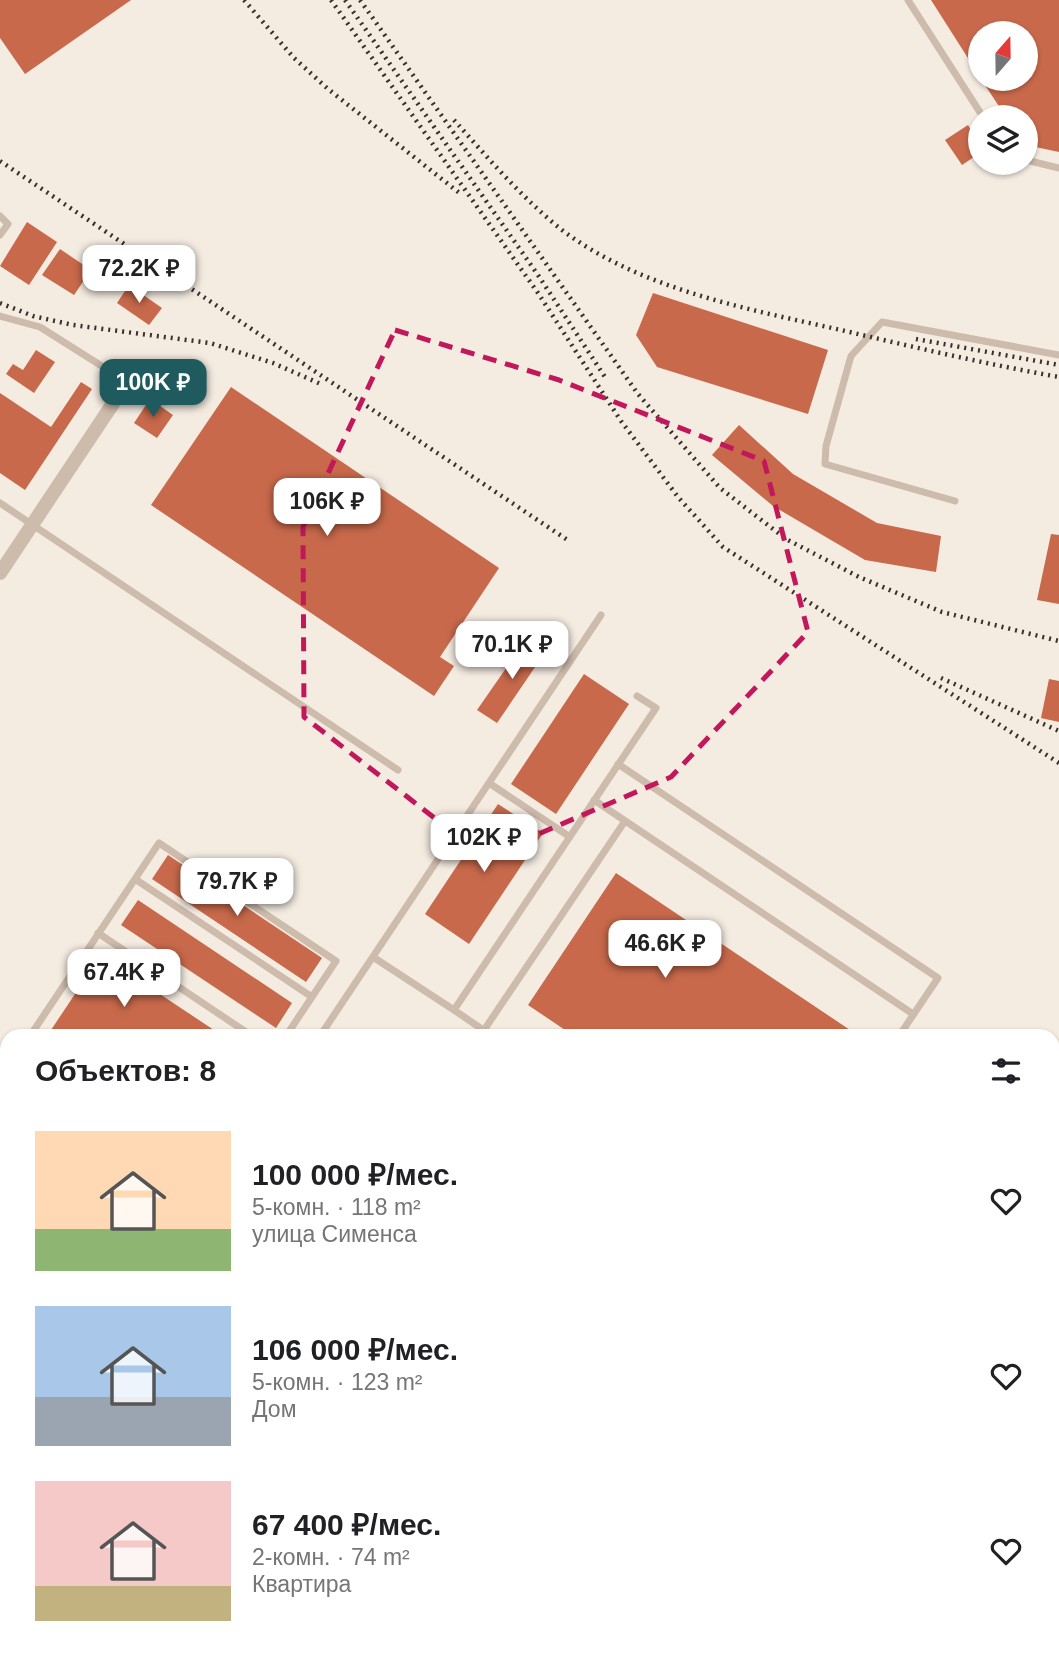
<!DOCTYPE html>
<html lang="ru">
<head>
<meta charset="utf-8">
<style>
  body { margin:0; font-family:Helvetica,sans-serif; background:#f2f2f2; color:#202124; height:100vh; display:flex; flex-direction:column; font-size:26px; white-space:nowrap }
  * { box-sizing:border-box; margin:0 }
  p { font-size:23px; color:#757577 }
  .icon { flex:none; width:38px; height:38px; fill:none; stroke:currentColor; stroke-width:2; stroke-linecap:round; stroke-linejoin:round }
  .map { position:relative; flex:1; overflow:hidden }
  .drawer { position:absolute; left:0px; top:1029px; width:1060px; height:625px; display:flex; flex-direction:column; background:#fff; border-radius:21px 21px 0 0; box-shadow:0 2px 5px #0004 }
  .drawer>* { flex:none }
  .needle { width:46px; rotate:20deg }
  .tools { position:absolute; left:968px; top:21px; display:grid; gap:14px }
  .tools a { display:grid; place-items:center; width:70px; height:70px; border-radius:50%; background:#fff; box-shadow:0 2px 5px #0004; font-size:35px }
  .price { position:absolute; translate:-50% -60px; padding:0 16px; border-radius:14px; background:#fff; color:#222; font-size:23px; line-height:46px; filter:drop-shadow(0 2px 4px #0008) }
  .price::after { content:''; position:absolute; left:50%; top:42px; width:21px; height:16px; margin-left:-10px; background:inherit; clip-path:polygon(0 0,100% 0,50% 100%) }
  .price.on { background:#1f5a5e; color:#fff }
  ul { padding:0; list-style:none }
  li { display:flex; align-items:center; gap:21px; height:175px; padding:0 35px }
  li span { display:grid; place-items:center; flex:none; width:196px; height:140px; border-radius:0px; color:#555 }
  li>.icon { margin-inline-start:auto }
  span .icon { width:84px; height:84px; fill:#fffc; stroke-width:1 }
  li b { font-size:30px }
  h2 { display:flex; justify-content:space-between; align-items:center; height:84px; padding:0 35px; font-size:30px }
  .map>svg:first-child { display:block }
  .building { fill:#c8694b }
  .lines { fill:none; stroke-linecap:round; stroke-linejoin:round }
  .service { stroke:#cdbbac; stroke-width:7 }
  .minor { stroke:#cdbbac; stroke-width:14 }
  .rail { stroke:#3b302b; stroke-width:4.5; stroke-dasharray:2 5; stroke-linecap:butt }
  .marked { fill:none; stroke:#c2185b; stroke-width:5; stroke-dasharray:14 9; stroke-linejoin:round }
</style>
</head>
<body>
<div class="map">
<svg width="1059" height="1653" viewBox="0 0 1059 1653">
  <rect width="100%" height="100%" fill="#f4ebe1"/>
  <path class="building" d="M0,0H131L25,74L0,38Z
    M931,0H1059V152L1026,145V117H1006L981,79H1026V33H980V77Z
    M968,125L980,144V153L962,165L945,140Z
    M27,222L57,242L29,285L0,266Z
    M60,249L91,270L74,295L42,275Z
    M129,285L162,308L149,325L117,303Z
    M653,293L828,350L808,414L657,367L636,335Z
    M36,350L55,362L34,393L6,374L13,364L23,370Z
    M81,382L92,389L25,490L0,473V393L51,427Z
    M231,387L499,568L440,657L454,666L434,696L151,505Z
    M150,399L173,415L157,438L134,423Z
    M739,425L793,474L877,523L941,536L936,572L865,560L773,506L712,455Z
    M1051,534L1059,535V604L1037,600Z
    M527,638L546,651L497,723L477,710Z
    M584,674L629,704L556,814L511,784Z
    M1049,679L1059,681V722L1041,718Z
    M498,804L543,833L469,944L425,914Z
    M168,855L322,958L306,982L152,879Z
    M616,873L859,1036H574L528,1005Z
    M138,900L292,1003L276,1028L121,925Z
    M101,955L223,1036H47Z
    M0,1136L7,1141V1161L0,1156Z
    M0,1173L7,1178V1231L0,1227Z
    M1054,1277L1059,1280L1057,1324L1054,1322Z
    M1057,1588L1059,1653H1014L1018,1647H1054V1593Z
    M582,1647H630L626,1653H578Z
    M635,1647H683L679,1653H631Z
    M742,1647L751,1653H726Z"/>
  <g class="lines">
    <path class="service" d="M908,0L983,117
      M1026,160L1059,168
      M0,216L8,224L0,235
      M0,316L40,327L127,382
      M955,501L825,464L826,446L851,356L882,322L1059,355
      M0,503L398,770
      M618,764L938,978L899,1036
      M489,783L570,837
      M594,800L913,1014
      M135,879L312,997
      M98,933L252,1036
      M373,957L454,1010L656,708L637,696
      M454,1010L492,1036
      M484,1030L625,821
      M30,1036L159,843L336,961L286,1036
      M320,1036L601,615
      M0,1161L7,1166
      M1054,1233L1059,1237
      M0,1253L7,1258
      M0,1401L7,1406
      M1054,1409L1059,1401
      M0,1455L7,1443
      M1054,1569L1059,1573
      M0,1635L7,1640
      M17,1647L27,1653
      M765,1647L775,1653
      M567,1653L571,1647
      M695,1653L699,1647
      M715,1653L720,1647
      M968,1653L972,1647"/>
    <path class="minor" d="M0,573L138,366
      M0,1306L7,1310
      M458,1647L463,1653"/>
    <path class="rail" d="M244,0L294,58L328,89L462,195
      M331,0L538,293L621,421L678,497L723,547L1059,763
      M345,0L538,275L605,377
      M360,0L638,394L720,488L786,539L859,577L942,612L1059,641
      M454,120C487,157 523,199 562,230C640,289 747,309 841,330C913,347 986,364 1059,377
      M0,161L569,541
      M0,303L33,316L73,325L210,343L273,363L323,385
      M916,339L1059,365
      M941,678L1059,731"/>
  </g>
  <path class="marked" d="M395,330L559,380L764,461L808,632L671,777L485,857L304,717L303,527Z"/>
</svg>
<div class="tools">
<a><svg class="needle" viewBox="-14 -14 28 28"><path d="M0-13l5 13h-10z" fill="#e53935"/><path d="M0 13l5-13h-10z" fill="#757577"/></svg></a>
<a><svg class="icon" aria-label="layers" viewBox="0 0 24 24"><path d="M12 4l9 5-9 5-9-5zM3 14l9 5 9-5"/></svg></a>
</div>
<b class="price" style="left:139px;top:305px">72.2K ₽</b>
<b class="price on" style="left:153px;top:419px">100K ₽</b>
<b class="price" style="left:327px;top:538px">106K ₽</b>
<b class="price" style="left:512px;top:681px">70.1K ₽</b>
<b class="price" style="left:484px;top:874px">102K ₽</b>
<b class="price" style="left:237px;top:918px">79.7K ₽</b>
<b class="price" style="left:665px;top:980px">46.6K ₽</b>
<b class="price" style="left:124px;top:1009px">67.4K ₽</b>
<section class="drawer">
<h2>Объектов: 8<svg class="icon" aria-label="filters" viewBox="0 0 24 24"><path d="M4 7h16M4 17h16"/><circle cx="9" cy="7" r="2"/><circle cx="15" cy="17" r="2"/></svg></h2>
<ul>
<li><span style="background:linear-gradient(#ffd9b3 70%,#8fb573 0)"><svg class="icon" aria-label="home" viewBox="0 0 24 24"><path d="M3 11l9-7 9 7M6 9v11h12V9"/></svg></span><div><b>100 000 ₽/мес.</b><p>5-комн. · 118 m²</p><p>улица Сименса</p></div><svg class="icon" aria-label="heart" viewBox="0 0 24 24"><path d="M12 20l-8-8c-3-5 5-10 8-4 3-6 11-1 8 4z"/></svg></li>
<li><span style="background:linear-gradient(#a9c7e8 65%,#9aa5b1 0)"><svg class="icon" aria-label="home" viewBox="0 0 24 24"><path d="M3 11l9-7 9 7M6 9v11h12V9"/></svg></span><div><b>106 000 ₽/мес.</b><p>5-комн. · 123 m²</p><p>Дом</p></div><svg class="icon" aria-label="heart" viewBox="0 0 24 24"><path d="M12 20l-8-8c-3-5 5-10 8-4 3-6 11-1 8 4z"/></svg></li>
<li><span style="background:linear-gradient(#f6c9c9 75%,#c2b280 0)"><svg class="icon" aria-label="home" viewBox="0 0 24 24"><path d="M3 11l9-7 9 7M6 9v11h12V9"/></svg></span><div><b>67 400 ₽/мес.</b><p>2-комн. · 74 m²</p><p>Квартира</p></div><svg class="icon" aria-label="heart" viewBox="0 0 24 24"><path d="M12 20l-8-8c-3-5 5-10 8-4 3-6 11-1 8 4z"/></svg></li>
</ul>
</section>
</div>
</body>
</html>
